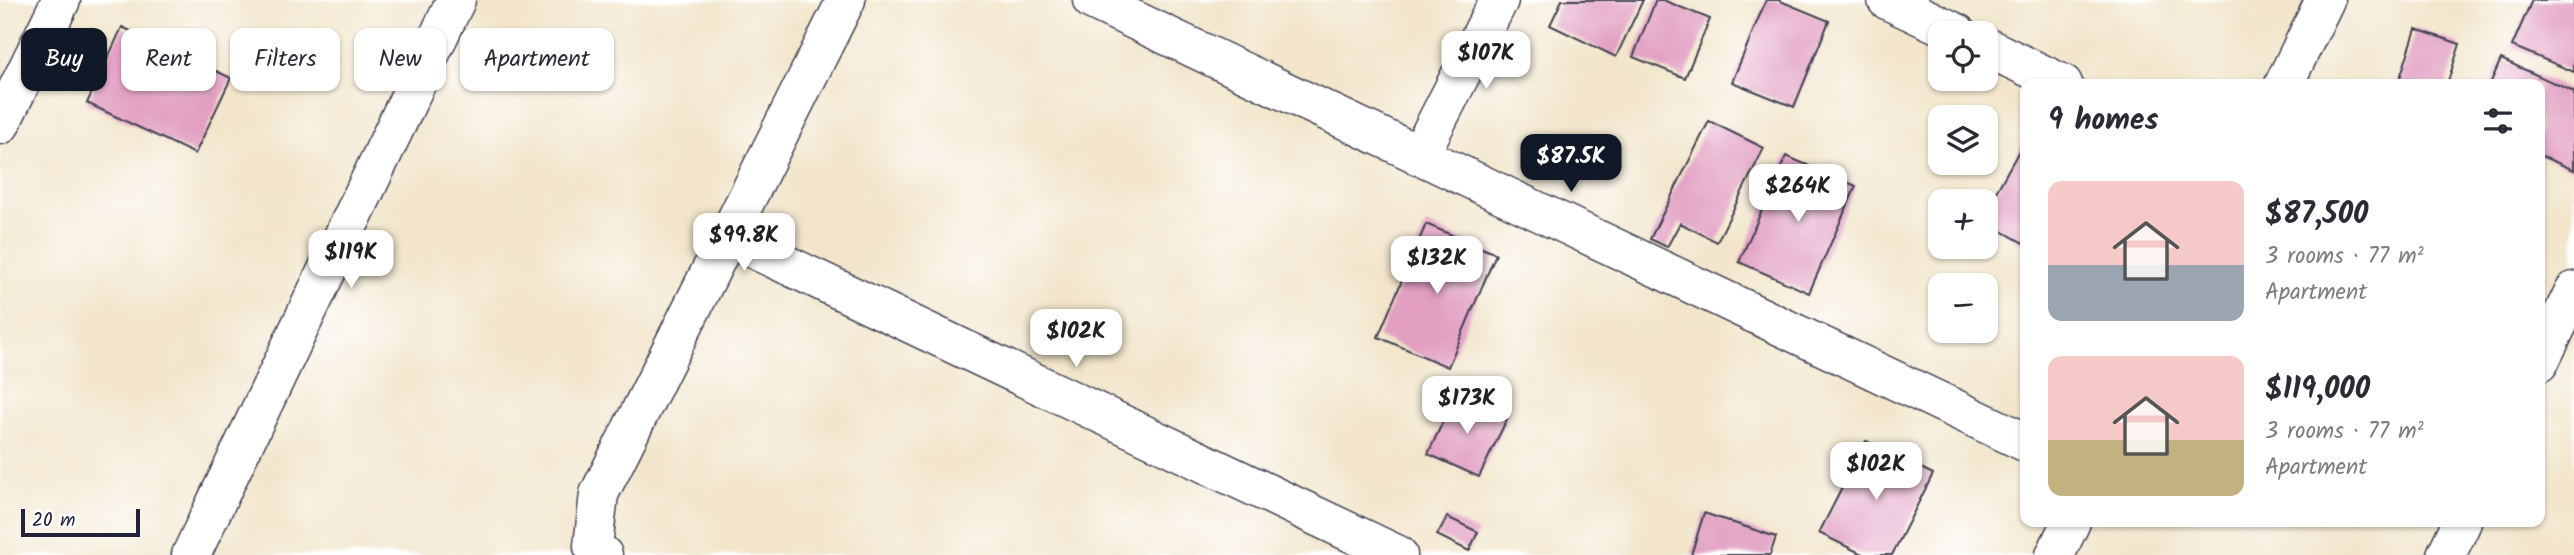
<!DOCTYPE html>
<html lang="en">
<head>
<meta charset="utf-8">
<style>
  body { margin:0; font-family:Kalam,sans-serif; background:#f7f7f7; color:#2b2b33; height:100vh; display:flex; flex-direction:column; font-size:26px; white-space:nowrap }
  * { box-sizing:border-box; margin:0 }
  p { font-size:23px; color:#7c7c81 }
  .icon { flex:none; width:38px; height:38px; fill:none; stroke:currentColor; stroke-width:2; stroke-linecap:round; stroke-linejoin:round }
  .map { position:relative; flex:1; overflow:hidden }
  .side { position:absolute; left:2020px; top:79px; width:525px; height:448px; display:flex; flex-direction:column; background:#fff; border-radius:14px; box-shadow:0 2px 5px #0004 }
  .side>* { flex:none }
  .hud { position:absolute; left:21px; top:28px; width:665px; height:63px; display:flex; gap:14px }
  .tools { position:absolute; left:1928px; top:21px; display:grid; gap:14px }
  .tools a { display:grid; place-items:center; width:70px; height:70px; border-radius:14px; background:#fff; box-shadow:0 2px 5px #0004; font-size:35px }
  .scale { position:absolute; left:21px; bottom:18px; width:119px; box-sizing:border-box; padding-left:7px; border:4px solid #22223b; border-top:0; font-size:19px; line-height:24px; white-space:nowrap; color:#22223b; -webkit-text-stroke:5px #fff; paint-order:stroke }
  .price { position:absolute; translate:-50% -60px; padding:0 16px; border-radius:14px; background:#fff; color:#222; font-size:23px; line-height:46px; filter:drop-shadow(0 2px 4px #0008) }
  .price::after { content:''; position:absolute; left:50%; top:42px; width:21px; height:16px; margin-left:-10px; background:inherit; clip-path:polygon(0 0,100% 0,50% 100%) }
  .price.active { background:#111827; color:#fff }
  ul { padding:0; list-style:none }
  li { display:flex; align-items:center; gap:21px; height:175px; padding:0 28px }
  li span { display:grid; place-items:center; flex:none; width:196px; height:140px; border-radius:14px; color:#555 }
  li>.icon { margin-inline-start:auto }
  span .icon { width:84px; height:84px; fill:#fffc; stroke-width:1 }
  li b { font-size:30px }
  h2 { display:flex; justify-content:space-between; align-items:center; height:84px; padding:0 28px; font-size:30px }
  .pill { padding:0 24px; border-radius:14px; background:#fff; box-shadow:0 2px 5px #0004; font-size:24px; line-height:63px }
  .pill.active { background:#111827; color:#fff }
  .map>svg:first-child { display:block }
  .building { fill:#e29fc2 }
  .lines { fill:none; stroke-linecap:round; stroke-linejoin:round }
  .minor-casing { stroke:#413f51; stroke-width:41 }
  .minor { stroke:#fff; stroke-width:38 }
</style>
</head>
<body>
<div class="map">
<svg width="2574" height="555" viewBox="0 0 2574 555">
  <rect width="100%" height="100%" fill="#fff"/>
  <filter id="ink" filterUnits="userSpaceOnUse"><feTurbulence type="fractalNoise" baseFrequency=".0143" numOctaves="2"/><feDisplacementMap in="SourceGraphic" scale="14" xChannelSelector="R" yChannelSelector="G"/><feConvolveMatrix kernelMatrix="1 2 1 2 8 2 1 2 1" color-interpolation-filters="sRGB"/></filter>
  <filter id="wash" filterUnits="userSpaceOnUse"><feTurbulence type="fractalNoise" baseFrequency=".00686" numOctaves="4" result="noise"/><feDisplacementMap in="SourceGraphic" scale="28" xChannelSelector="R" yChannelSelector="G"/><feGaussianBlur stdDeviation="1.57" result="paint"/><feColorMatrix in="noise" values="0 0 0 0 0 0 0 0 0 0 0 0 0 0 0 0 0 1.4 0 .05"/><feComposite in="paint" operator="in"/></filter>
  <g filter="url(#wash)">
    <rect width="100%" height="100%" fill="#f2e5cb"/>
    <g id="blocks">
      <path class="building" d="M1562,0H1643L1616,57L1550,25Z
        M1656,0H1663L1710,19L1685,78L1633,57Z
        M1766,0H1778L1829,21L1794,107L1732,82Z
        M2532,0H2574V72L2512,46Z
        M122,27L231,78L195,154L87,103Z
        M2416,29L2460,44L2447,84H2398Z
        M2501,59L2574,92V170L2539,155V84H2490Z
        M1709,121L1764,148L1717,242L1680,223L1667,247L1650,239Z
        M2025,140V244L1986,222V210Z
        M1786,156L1856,186L1809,293L1739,262Z
        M1426,224L1496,254L1448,367L1378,337Z
        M1455,395L1507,419L1479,477L1428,454Z
        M1866,441L1933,474L1892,555H1864L1819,533Z
        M1704,513L1776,537L1770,555H1691Z
        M1447,517L1478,532L1469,551L1437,535Z"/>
    </g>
  </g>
  <g filter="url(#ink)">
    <use href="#blocks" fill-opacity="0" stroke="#413f51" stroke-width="2"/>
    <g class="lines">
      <g class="minor-casing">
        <path id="minor" d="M1092,0L2025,442
          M1887,0L1957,33
          M1986,47L2063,84
          M2284,84L2325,0
          M0,125L61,0
          M1419,156L1499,0
          M728,237L1398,555
          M2539,363L2574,291
          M191,555L456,0
          M603,555L593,546L599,494L846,0
          M2055,555L2071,522
          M2446,555L2462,522"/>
      </g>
      <use href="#minor" class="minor"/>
    </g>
  </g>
</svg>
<div class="tools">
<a><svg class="icon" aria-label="locate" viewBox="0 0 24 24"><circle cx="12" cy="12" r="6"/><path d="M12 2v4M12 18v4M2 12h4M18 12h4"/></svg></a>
<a><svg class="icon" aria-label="layers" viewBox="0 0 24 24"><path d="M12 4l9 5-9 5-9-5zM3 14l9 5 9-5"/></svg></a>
<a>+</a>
<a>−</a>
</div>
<div class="scale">20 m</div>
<b class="price" style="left:1486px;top:91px">$107K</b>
<b class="price active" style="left:1571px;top:194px">$87.5K</b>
<b class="price" style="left:1798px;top:224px">$264K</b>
<b class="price" style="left:744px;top:273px">$99.8K</b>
<b class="price" style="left:351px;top:290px">$119K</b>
<b class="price" style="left:1437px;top:296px">$132K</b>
<b class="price" style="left:1076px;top:369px">$102K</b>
<b class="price" style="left:1467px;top:436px">$173K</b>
<b class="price" style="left:1876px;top:502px">$102K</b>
<div class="hud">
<a class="pill active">Buy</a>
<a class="pill">Rent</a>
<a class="pill">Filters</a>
<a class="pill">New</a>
<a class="pill">Apartment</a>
</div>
<section class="side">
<h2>9 homes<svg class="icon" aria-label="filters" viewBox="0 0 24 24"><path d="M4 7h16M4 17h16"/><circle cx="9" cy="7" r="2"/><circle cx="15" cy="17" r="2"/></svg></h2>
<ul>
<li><span style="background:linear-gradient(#f6c9c9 60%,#9aa5b1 0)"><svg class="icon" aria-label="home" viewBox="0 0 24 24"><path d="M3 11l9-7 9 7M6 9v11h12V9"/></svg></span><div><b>$87,500</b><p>3 rooms · 77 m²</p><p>Apartment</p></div></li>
<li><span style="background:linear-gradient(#f6c9c9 60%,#c2b280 0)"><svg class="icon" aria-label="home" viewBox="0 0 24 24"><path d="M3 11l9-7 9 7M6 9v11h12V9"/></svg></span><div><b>$119,000</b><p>3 rooms · 77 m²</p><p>Apartment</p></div></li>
</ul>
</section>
</div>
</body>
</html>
